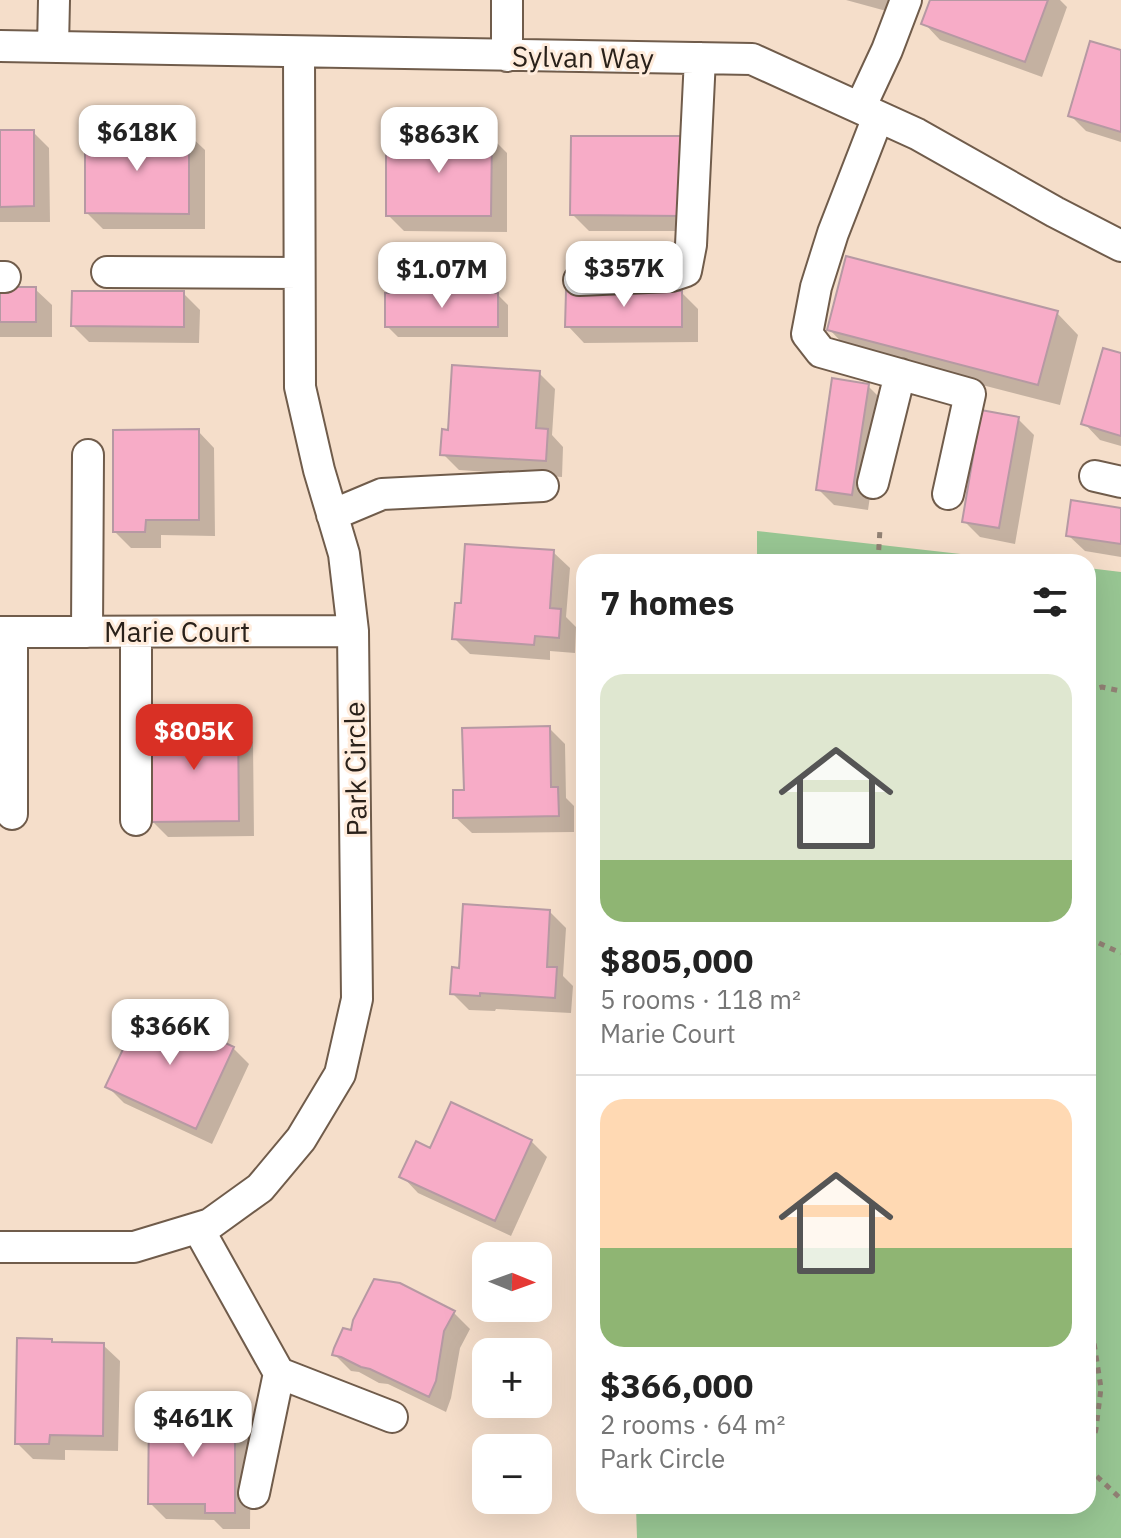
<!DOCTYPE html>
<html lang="en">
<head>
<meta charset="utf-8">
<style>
  body { margin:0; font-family:"IBM Plex Sans",sans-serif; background:#f6f6f6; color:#222; height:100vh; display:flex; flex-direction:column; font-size:30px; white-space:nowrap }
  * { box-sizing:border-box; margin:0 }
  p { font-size:26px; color:#767676 }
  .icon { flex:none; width:44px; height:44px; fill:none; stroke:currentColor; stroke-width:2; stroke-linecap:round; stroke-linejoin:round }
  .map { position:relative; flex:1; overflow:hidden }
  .details { position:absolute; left:576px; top:554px; width:520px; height:960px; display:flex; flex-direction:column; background:#fff; border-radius:24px; box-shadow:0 8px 32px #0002 }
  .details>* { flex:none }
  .needle { width:52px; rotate:91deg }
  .tools { position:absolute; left:472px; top:1242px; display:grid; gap:16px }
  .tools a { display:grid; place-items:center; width:80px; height:80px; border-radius:16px; background:#fff; box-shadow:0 8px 32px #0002; font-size:40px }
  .price { position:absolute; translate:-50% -68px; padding:0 18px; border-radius:16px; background:#fff; color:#222; font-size:26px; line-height:52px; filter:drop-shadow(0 2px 4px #0008) }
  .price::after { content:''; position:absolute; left:50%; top:48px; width:24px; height:18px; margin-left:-12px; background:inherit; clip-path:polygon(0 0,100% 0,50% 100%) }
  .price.active { background:#d93025; color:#fff }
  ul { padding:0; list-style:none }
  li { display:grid; align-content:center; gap:16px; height:424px; padding:0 24px }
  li+li { border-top:2px solid #e0e0e0 }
  li span { display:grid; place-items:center; height:248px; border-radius:24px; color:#555 }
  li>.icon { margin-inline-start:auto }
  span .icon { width:144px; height:144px; fill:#fffc; stroke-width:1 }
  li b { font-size:34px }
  h2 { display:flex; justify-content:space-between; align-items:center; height:96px; padding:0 24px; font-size:34px }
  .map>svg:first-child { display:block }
  .green { fill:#98c693 }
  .shadow { fill:#0003 }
  .building { fill:#f7acc7; stroke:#b699a3; stroke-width:2 }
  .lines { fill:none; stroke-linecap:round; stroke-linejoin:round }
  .minor-casing { stroke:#705c4b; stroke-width:34 }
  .path { stroke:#918174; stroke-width:5; stroke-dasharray:6 6; stroke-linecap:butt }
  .minor { stroke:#fff; stroke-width:30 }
  .labels { text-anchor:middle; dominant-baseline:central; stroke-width:6; stroke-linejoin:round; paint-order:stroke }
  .street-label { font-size:28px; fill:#2a211a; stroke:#ffecdc }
</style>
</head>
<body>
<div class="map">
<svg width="1121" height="1538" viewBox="0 0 1121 1538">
  <rect width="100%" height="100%" fill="#f5deca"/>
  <path class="green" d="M757,531L1032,562H757Z
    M1088,568L1121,572V1538H637L636,1506H1088Z"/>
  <path class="shadow" d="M846,0H893L890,12Z
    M932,0H1060L1067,7L1042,77L940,40L924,23Z
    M1121,52V142L1086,131L1070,115Z
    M0,132H33L49,148L50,222H0Z
    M188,134L205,150V229H103L87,213Z
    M491,137L507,153V232L404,231L388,215Z
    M573,138L698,231H589L572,214Z
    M0,289H35L52,305V337H0Z
    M681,292L698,309V342L584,343L568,326Z
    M183,293L200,310L199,343L89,342L73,326Z
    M498,295L508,305V337H398L387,326Z
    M1057,313L1078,335L1060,405L850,351L829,329Z
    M1121,355V446L1100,440L1084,423Z
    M539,373L555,389L552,435L563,447L562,477L459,470L443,454Z
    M868,386L884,402L868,510L834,505L818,489Z
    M1018,419L1034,435L1015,544L980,537L964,521Z
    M198,431L214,448L215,536L161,535V548H131L115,532Z
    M1121,510V557L1085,551L1068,535Z
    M553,552L570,568L566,617L576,627L575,653L550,651V660L470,654L454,638Z
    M237,725L253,742L254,836L168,837L152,821Z
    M549,728L565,744L566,798L574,806V832L472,833L455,817L466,791Z
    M550,912L566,928L563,976L573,986L571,1013L496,1009L495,1011L469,1010L452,993Z
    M233,1048L249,1064L212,1144L124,1103L108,1087Z
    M531,1141L547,1157L511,1236L418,1193L402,1176L431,1150Z
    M453,1312L470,1329L460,1348L451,1398L446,1412L388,1384L379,1383L359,1372L351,1371L335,1355L353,1332Z
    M51,1341L54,1344L103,1345L120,1361L118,1451L65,1450V1460L33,1459L17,1443Z
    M234,1412L251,1428L250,1529H223L214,1520L166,1519L150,1503Z"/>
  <path class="building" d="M930,0H1048L1025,62L921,24Z
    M1090,41L1121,50V132L1068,116Z
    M0,130H34V206L0,207Z
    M85,132H189V214L85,213Z
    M386,134L492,135L491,216H386Z
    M571,136H683L682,216L570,215Z
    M846,256L1058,311L1038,385L827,330Z
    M0,287H36V322H0Z
    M72,291H184V327L71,326Z
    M566,291H682V327H565Z
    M385,293H498V327H385Z
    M1103,348L1121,353V436L1081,424Z
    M452,365L540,371L536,428L548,429L546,461L440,455L442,429L448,430Z
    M832,378L869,384L852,495L816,490Z
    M981,410L1019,417L999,528L962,522Z
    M199,429V520H146L145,532H113V430Z
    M1071,500L1121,508V544L1066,536Z
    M465,544L554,550L550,608L561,609L559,638L535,636L534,645L452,639L455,603H461Z
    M238,723L239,821L150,822L149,724Z
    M550,726L551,787H558L559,816L453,818V790H464L462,728Z
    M463,904L550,910L547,967H557L555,998L480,993V996L450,994L452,967L459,968Z
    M144,1005L234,1047L196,1129L105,1087Z
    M451,1102L532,1140L495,1221L399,1177L416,1141L430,1148Z
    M374,1279L400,1283L455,1311L444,1331L436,1381L429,1397L370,1369L361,1367L341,1357L332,1355L334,1348L343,1328L351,1330L353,1320Z
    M17,1338L52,1339V1342L104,1343L103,1436L50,1435L49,1444H15Z
    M149,1410H235V1513H205V1504H148Z"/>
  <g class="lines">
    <g class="minor-casing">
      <path id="minor" d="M507,0V56
        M0,46L752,59L917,134L1055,212L1121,246
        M53,47L54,0
        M860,108L887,50L906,0
        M878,117L833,233L816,287L807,334L821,352L970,394L948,494
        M107,272L299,273
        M0,277H5
        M579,280L671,276L686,271L691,245L700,58
        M1095,476L1121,482
        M873,483L900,374
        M332,515L382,494L543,486
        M0,632L353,631
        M12,632V814
        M87,632L88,455
        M136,820V632
        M198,1228L279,1373L392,1417
        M0,1247H134L210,1224L260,1188L301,1139L340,1074L357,999L353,631L344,554L319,470L300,387L299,52
        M254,1493L279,1373"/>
    </g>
    <path class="path" d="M878,562L880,529
      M1088,691L1102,687L1121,691
      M1088,938L1121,953
      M1088,1272L1094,1343L1101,1388L1096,1429L1088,1462
      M1088,1468L1121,1499"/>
    <use href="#minor" class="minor"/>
  </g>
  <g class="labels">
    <g class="street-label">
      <text transform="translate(583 57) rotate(1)">Sylvan Way</text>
      <text x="177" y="631">Marie Court</text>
      <text transform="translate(355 769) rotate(-91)">Park Circle</text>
    </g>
  </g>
</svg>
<div class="tools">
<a><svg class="needle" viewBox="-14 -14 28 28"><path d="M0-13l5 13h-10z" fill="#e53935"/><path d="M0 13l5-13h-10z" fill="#767676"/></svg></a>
<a>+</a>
<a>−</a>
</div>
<b class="price" style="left:137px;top:173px">$618K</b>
<b class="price" style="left:439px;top:175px">$863K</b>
<b class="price" style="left:624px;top:309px">$357K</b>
<b class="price" style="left:442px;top:310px">$1.07M</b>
<b class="price active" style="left:194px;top:772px">$805K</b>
<b class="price" style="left:170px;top:1067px">$366K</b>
<b class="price" style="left:193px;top:1459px">$461K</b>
<section class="details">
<h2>7 homes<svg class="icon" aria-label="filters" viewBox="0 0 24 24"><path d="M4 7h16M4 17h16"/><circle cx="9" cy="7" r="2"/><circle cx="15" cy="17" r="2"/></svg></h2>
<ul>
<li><span style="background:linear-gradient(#dfe7d0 75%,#8fb573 0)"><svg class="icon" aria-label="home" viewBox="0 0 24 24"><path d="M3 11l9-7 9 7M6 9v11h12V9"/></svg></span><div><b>$805,000</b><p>5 rooms · 118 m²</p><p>Marie Court</p></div></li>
<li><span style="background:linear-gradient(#ffd9b3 60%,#8fb573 0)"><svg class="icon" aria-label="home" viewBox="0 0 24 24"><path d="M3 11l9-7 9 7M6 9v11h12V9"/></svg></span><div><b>$366,000</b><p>2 rooms · 64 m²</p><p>Park Circle</p></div></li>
</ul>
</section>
</div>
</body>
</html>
